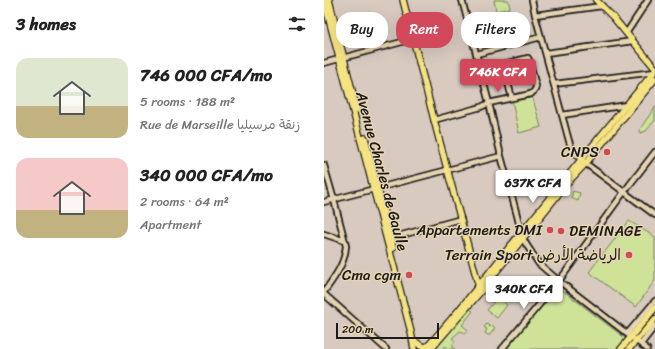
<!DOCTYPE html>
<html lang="en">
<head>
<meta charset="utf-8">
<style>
  body { margin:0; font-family:Sriracha,"Playpen Sans Arabic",sans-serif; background:#f2f2f2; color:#222; height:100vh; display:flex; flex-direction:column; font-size:15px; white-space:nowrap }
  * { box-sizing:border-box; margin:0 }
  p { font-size:13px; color:#767676 }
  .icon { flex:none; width:22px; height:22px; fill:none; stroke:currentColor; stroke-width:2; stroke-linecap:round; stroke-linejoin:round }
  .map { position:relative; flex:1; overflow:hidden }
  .sheet { display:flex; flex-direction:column; background:#fff; width:324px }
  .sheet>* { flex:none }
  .guide { position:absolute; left:12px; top:12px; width:259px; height:36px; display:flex; gap:8px }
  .scale { position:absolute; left:12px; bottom:10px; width:103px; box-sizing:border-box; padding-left:4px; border:2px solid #1c1c1c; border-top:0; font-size:11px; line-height:14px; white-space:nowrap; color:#1c1c1c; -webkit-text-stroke:3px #e6d4b1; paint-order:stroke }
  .price { position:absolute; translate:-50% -34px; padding:0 9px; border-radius:4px; background:#fff; color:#222; font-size:13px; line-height:26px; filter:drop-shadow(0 1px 2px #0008) }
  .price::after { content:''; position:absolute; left:50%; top:24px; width:12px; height:9px; margin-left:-6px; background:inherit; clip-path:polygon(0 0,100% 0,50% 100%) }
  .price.on { background:#d1495b; color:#fff }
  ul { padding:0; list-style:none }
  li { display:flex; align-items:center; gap:12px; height:100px; padding:0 16px }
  li span { display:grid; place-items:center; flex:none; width:112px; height:80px; border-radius:12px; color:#555 }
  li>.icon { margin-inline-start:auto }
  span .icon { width:48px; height:48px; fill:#fffc; stroke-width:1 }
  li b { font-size:17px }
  h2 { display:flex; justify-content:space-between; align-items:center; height:48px; padding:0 16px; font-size:17px }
  .chip { padding:0 14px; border-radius:16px; background:#fff; box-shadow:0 4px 16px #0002; font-size:14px; line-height:36px }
  .chip.on { background:#d1495b; color:#fff }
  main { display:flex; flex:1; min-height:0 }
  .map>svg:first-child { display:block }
  .green { fill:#cee398; stroke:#75805a }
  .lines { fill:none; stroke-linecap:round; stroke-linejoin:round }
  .minor-casing { stroke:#1c1c1c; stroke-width:8 }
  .major-casing { stroke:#1c1c1c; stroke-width:8 }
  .minor { stroke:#e6d4b1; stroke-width:4.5 }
  .major { stroke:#f5e382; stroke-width:5.5 }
  .poi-dot { fill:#d1495b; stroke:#e6d4b1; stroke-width:1.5 }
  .labels { text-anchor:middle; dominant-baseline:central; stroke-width:3; stroke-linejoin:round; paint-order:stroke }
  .poi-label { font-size:15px; fill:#1c1c1c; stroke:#e6d4b1; text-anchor:end }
  .street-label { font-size:15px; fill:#1c1c1c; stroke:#e6d4b1 }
</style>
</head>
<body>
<main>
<section class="sheet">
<h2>3 homes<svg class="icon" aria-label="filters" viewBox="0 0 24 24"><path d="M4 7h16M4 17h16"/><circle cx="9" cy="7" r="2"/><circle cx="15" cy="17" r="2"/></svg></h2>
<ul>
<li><span style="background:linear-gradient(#dfe7d0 60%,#c2b280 0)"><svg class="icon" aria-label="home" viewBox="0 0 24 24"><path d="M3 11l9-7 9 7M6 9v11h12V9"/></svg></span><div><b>746 000 CFA/mo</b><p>5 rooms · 188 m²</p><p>Rue de Marseille زنقة مرسيليا</p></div></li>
<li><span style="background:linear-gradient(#f6c9c9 65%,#c2b280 0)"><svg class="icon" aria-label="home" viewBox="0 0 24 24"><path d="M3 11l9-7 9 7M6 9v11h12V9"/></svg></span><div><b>340 000 CFA/mo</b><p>2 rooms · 64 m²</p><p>Apartment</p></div></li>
</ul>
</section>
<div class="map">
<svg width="331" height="349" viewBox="0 0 331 349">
  <rect width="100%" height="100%" fill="#d9cac0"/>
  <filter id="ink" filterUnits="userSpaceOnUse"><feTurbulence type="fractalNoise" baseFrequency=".025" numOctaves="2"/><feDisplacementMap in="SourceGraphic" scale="8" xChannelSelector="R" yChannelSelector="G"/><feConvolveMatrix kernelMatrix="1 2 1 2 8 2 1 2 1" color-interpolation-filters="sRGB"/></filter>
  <g filter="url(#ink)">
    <path class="green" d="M170,0H184L186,8L172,11Z
      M208,96L217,127L195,133L188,101Z
      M331,107V120L322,131L316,133V129Z
      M249,191L256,193L254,201L247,198Z
      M305,221L331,237V280L312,307L265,272Z
      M234,287L301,338V340L293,349H181Z
      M174,297L183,305L173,318L163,310Z
      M145,308L149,311L138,325L144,330L142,333L136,331L128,338L131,341L128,345L131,349H125L121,346L119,349H112Z
      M163,324L166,327L168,325L171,328L166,335H164L161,333L163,329L160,327Z"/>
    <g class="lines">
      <g class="minor-casing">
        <path id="minor" d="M138,0L165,103L177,156L194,219L197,234L202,244L215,264L235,281L323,349
          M208,0L211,15L245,141L248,149L257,160L331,215
          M211,15L278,6
          M303,32L324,0
          M222,53L309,41
          M153,54L217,37
          M0,63L89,39
          M230,84L280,78L331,72
          M238,115L303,105
          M110,120L157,107L165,103L207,94L211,90L212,86L205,60L204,58L180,64L179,65L188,98
          M0,165L10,200L22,246C21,264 10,278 0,292
          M0,202L177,156
          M0,234L21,241
          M63,239L137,219
          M0,294L62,349
          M303,334L331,301
          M317,344L331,326
          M178,349L235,281L300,192L331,152"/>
      </g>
      <g class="major-casing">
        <path id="major" d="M0,0L87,332L90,349
          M5,0L33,110
          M79,0L115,139L155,287L156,289
          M272,0L289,17L331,68
          M41,138L69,248
          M92,342L97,346L103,347
          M101,349C131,317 157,283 184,249C233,189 281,130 331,71
          M107,349L158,290L171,273L244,182L262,163L331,79
          M297,349L331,308
          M305,349L331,319"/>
      </g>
      <use href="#minor" class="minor"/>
      <use href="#major" class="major"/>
    </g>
  </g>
  <g class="poi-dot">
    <circle cx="283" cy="152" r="4"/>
    <circle cx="226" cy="230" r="4"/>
    <circle cx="237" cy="231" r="4"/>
    <circle cx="305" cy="255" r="4"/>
    <circle cx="85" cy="275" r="4"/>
  </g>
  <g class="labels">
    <g class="poi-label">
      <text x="275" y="152">CNPS</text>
      <text x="218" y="230">Appartements DMI</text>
      <text x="245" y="231" text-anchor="start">DEMINAGE</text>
      <text x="297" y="255">Terrain Sport الرياضة الأرض</text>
      <text x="77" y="275">Cma cgm</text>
    </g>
    <g class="street-label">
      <text transform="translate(58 171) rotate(75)">Avenue Charles de Gaulle</text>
    </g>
  </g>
</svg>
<div class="scale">200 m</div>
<b class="price on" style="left:174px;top:93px">746K CFA</b>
<b class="price" style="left:209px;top:204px">637K CFA</b>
<b class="price" style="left:200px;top:310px">340K CFA</b>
<div class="guide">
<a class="chip">Buy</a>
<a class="chip on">Rent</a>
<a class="chip">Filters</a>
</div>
</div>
</main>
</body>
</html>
